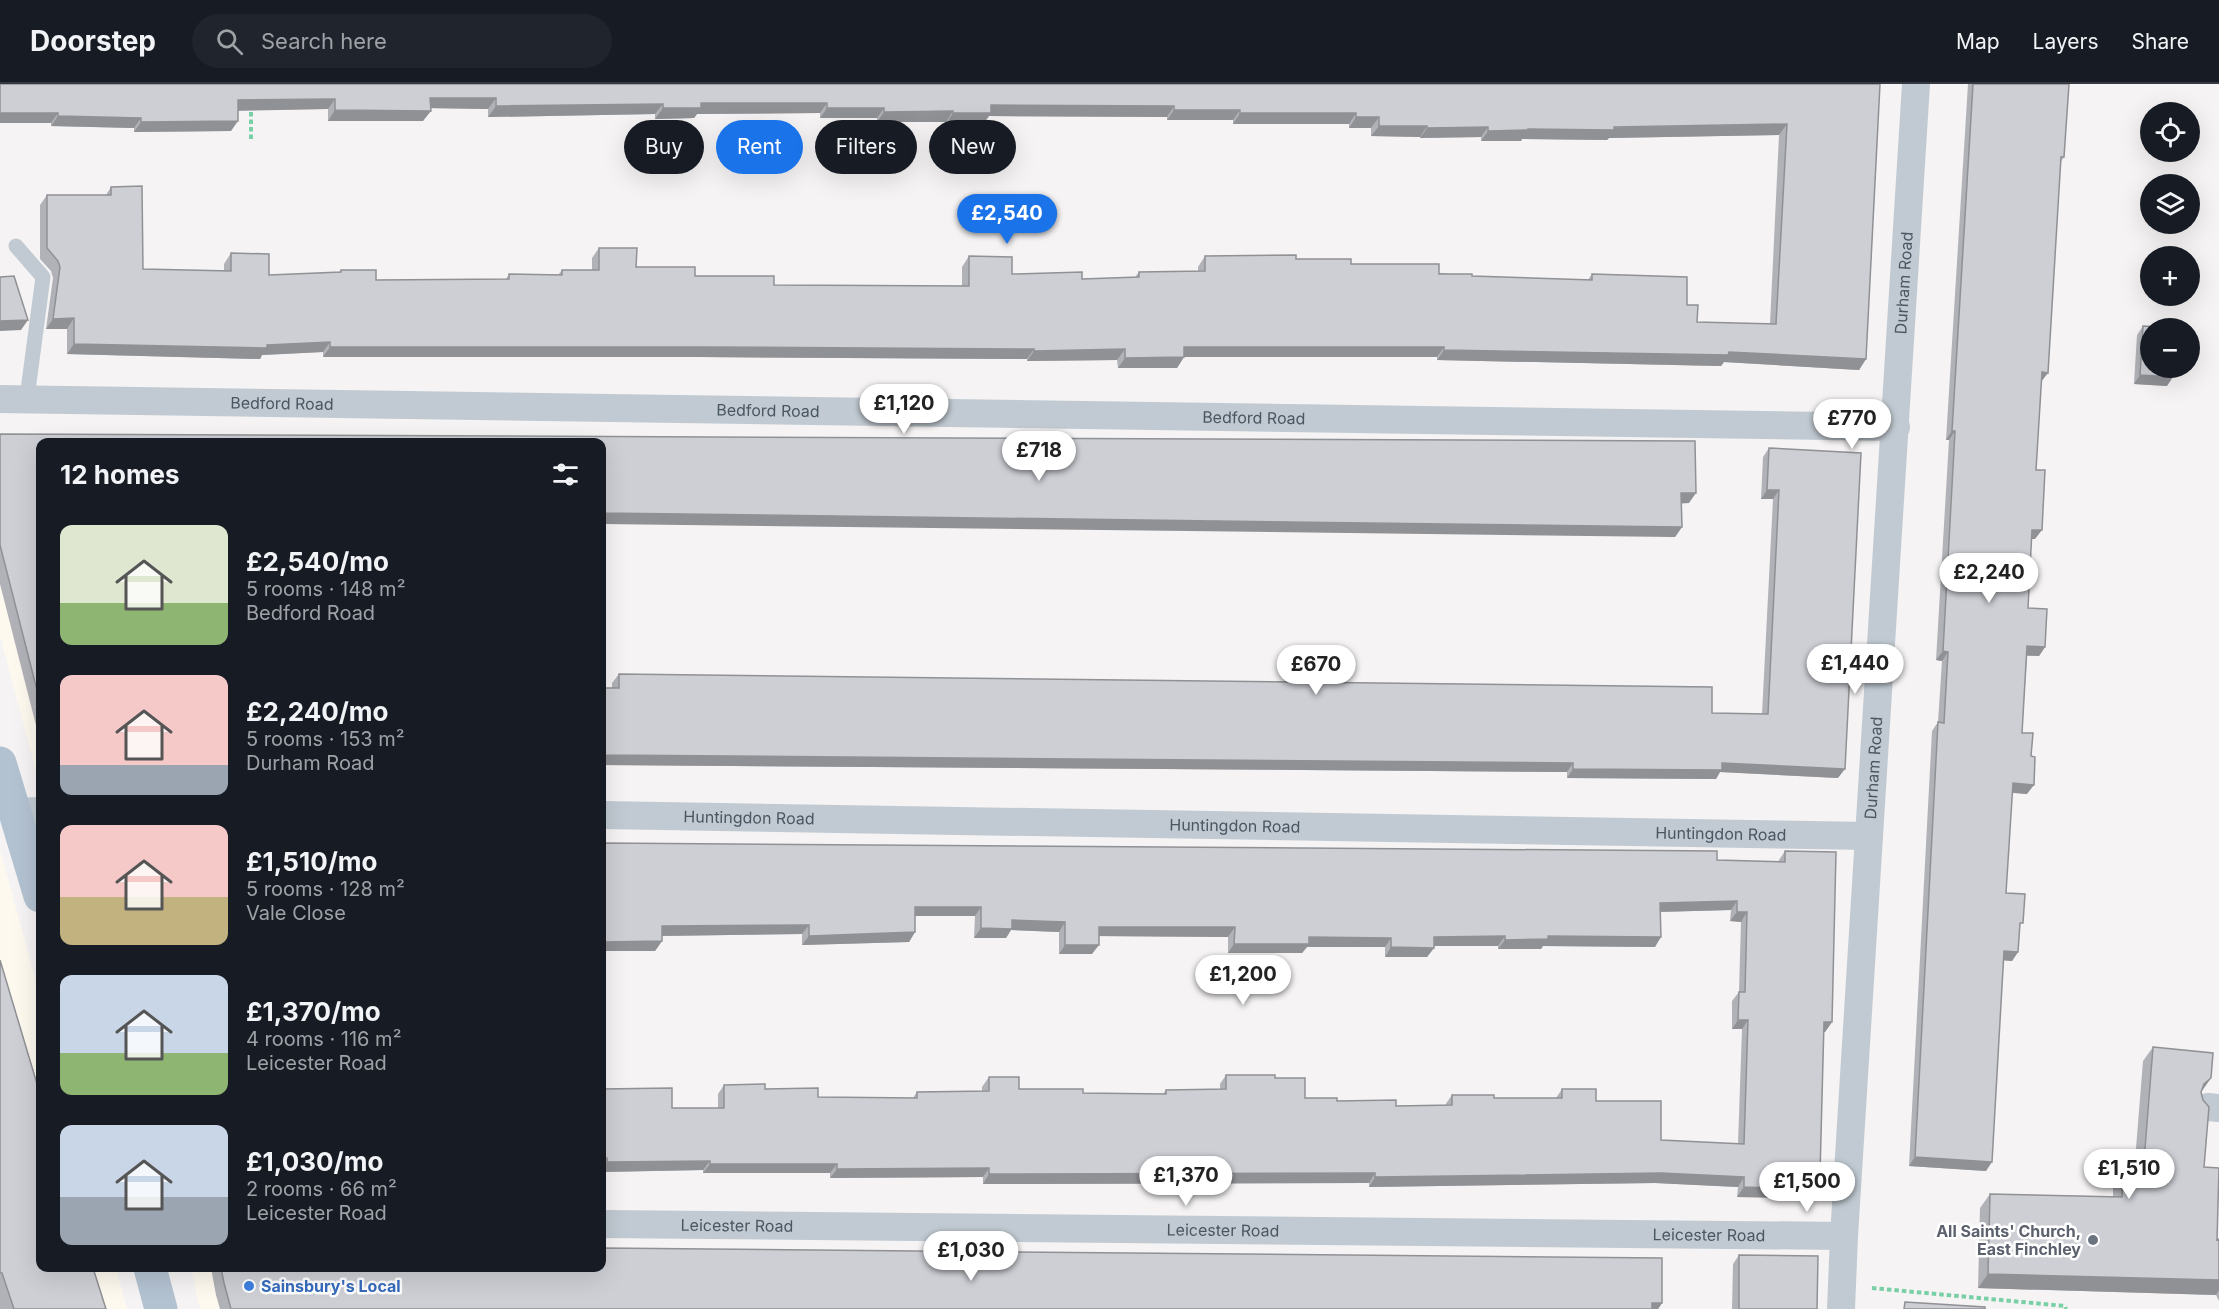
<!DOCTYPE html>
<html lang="en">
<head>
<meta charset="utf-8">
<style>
  body { margin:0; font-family:Inter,sans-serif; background:#20242c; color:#f1f3f6; height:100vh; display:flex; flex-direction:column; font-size:22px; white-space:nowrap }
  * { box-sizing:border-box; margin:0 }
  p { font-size:20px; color:#9ea1a6 }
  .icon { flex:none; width:33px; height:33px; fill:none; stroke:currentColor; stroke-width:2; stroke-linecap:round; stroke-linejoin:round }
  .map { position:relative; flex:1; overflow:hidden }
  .drawer { position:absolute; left:36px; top:354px; width:570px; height:834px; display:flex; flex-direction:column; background:#171b24; border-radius:12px; box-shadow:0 6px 24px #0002 }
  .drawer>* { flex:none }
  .hud { position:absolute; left:624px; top:36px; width:570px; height:54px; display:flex; gap:12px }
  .fabs { position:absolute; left:2140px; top:18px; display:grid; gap:12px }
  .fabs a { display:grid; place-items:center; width:60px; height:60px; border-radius:50%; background:#171b24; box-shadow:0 6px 24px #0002; font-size:30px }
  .price { position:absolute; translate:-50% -51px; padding:0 14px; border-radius:21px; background:#fff; color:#222; font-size:20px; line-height:39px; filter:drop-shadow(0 2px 3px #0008) }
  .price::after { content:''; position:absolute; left:50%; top:36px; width:18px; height:14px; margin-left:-9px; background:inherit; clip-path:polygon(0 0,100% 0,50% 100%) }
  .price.active { background:#1a73e8; color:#fff }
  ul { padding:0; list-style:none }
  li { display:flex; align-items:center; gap:18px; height:150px; padding:0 24px }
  li span { display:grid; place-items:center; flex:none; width:168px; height:120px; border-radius:12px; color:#555 }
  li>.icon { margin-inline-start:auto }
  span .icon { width:72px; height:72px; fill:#fffc; stroke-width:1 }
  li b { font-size:26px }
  h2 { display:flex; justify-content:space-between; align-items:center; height:72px; padding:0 24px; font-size:26px }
  .tag { padding:0 21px; border-radius:27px; background:#171b24; box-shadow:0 6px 24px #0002; font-size:21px; line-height:54px }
  .tag.active { background:#1a73e8; color:#fff }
  header { display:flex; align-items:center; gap:36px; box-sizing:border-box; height:84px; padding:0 30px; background:#171b24; border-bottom:2px solid #363941 }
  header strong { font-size:28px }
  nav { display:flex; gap:33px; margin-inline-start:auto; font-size:21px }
  .search { width:420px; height:54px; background:#20242c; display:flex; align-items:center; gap:15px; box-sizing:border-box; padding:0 21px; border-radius:33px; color:#9ea1a6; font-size:22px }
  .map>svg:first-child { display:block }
  .commercial { fill:#fdf9ef }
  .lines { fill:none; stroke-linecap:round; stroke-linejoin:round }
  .path { stroke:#7ad0a6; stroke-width:4; stroke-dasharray:4.5 3; stroke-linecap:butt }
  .service { stroke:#c1cad2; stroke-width:15 }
  .minor { stroke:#c1cad2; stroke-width:28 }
  .primary { stroke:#b3c2d1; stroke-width:33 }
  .wall { fill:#b0b2b7 }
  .shaded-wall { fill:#909195 }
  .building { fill:#cdcfd5; stroke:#909195; stroke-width:1.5 }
  .worship-dot { fill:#6b7280; stroke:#fff; stroke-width:2 }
  .shop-dot { fill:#3f7fe0; stroke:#fff; stroke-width:2 }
  .labels { text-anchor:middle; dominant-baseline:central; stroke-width:5; stroke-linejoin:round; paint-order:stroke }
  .street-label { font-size:16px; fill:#4a5661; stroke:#fff }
  .worship-label { font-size:16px; font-weight:bold; fill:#5b616d; stroke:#fff; text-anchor:end }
  .shop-label { font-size:16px; font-weight:bold; fill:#366cbe; stroke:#fff; text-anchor:start }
</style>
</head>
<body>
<header>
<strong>Doorstep</strong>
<div class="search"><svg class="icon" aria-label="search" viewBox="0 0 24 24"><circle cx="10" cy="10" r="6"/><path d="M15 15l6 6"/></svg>Search here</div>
<nav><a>Map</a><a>Layers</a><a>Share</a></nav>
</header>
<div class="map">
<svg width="2219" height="1225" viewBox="0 0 2219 1225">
  <rect width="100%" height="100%" fill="#f5f3f3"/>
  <path class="commercial" d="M0,355L40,358V698H39L0,552Z
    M0,766L40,912V1184H116L127,1225H0Z
    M191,1184H302V1225H200Z"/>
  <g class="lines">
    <path class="path" d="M251,55V23
      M1872,1204L2065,1222L2066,1225"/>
    <path class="service" d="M16,162L43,193L27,314"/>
    <g class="minor">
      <path id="s1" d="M0,315L1896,343"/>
      <path d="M16,728L40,727"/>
      <path id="s2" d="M602,731L1869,752"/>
      <path d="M2208,1023L2219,1024"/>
      <path id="s3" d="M602,1140L1844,1152"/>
      <path id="s4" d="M1841,1225L1844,1152L1916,0"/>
    </g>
    <path class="primary" d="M0,679L40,812
      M150,1184L161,1225"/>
  </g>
  <path class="wall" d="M0,0H1880L1866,275L1859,286L1724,278L1721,282L1437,276V273H1184L1177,284H1118L1117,276L1027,277V275L699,273H323V268L262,271L260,275L67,270V245H46L53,194L51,187L40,175V121L47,111H106L111,103L143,185L224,187V180L231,169L269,191L339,188L341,186L376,196L506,195L509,190L558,191L562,186H592V174L599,164L636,183L695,192L774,201L962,202V183L969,172L1012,190L1082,195L1135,193L1139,188L1198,187V183L1205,172L1296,175L1351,180L1472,192L1588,196L1592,190L1687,221L1697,238L1770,240L1779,51L1609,54L1607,56L1522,55L1521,57H1481V53L1420,54V53L1371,52V44H1349V40H1233V36H1167V33L989,32L984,39L946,40V38H877V34H820V29L697,30L694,34L655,35V30L488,33V25L431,24L423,37H328V25L238,26L231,47L134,48V44L51,42V39Z
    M1968,0H2069L2064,73L2060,79L2041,298L2036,386L2035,455H2031L2028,524L2045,563L2039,572H2027L2022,649L2027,710L2012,709L2006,809L2020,844L2018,868L2012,877L2004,876L1986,1087L1909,1082L1932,647L1938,638L1942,577L1936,576L1949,356H1946Z
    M2143,242L2167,302L2134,300L2137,251Z
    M0,350L1689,419H1682V443L1675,453L40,358V657L0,500Z
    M1769,364L1861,369L1838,694L1720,688L1716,695L1567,694V688L602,681V604H612V599L619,590L1712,629L1762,630L1773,415H1761L1763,373Z
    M602,759L1717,776L1779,778V776L1785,767L1832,938L1825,948H1824L1820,1090L1813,1100L1799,1099V1105L1792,1114L1737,1113L1738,1103L1655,1099L1369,1103V1099L983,1100V1093L830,1094V1089H703V1086L602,1088V1005L672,1024H718V1010L724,1001L765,1005L818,1013L913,1014L917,1008L982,1007V1003L989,993L1019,1005L1083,1009L1163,1010L1166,1006L1220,1005V1000L1226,991L1275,994L1305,1014L1396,1022L1445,1021L1452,1011L1494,1014H1556L1562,1005L1596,1017L1661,1056L1738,1060L1742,945H1732V917L1739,908L1741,838L1730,837L1731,826L1661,828L1655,863L1543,862L1541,865H1498V862H1434V864L1427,873H1385V863H1307L1302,869H1228V853L1099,852L1092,870H1059V848L1011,846L1006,854H974L975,832H915V848L909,858L802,861V850L662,852V857L655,867Z
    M0,876L106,1225H0Z
    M2153,963L2211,994L2201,1008L2204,1083L2217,1156L2219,1155V1217L2216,1211L1978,1204L1980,1124L1990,1110L2113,1113V1103L2123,1089H2134L2143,977Z
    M1739,1171L1817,1225H1732L1733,1180Z
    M211,1184H342V1185H390L391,1184H602L1662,1219L1658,1225H220L216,1211Z"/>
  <path class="shaded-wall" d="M430,14H496L488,25L423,24Z
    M335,15L328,25L231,27L238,16Z
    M701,19H827L820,29L697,30L694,34L655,35L663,24Z
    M663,20L655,30L488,33L496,22Z
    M991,21L1174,22L1167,33L989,32L984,39L946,40L953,29Z
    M827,24H884L877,34H820Z
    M335,26L431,27L423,37H328Z
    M1174,26H1240L1233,36H1167Z
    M953,27L946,38H877L884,28Z
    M0,29H58L51,39H0Z
    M1240,29H1356L1349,40H1233Z
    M58,32L141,34L134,44L51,42Z
    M1356,33H1379L1371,44H1349Z
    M238,37L231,47L134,48L141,38Z
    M1787,40L1779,51L1609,54L1607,56L1522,55L1521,57H1481L1488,47L1528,45Z
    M1379,42H1427L1420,53L1371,52Z
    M1488,43L1481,53L1420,54L1427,44Z
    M74,234L67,245H46L53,235Z
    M28,236L21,246L0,247V237Z
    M330,258L323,268L262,271L260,275L67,270L74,260L267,261Z
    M330,263H707L1034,265L1027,275L699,273H323Z
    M1184,263H1444L1437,273H1184L1177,284H1118L1125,274Z
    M1125,265L1117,276L1027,277L1034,267Z
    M1444,266L1729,268L1866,275L1859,286L1724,278L1721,282L1437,276Z
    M2042,288L2048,289L2041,298Z
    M2140,291L2173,293L2167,302L2134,300Z
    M1952,347H1955L1949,356H1946Z
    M1767,406H1779L1773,415H1761Z
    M1681,409H1696L1689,419L1674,420Z
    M602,429L1682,443L1675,453L602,440Z
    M2032,446H2042L2035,455H2026Z
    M2027,562L2045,563L2039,572L2021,571Z
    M1943,567L1948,568L1942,577L1936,576Z
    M602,671L1573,679L1567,688L602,681Z
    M1722,679L1845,685L1838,694L1720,688L1716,695L1567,694L1573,685Z
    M2013,699L2034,701L2027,710L2006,708Z
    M1737,817L1731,826L1654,828L1660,819Z
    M915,823H981L975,832H908Z
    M1737,828H1747L1741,838L1730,837Z
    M1012,836L1065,838L1059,848L1011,846L1006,854H974L981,844Z
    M809,841L802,850L655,852L662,842Z
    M1099,843H1235L1228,853L1092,852Z
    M915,848L909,858L802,861L809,852Z
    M1505,852L1498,862H1427L1434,853Z
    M1548,852L1661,853L1655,863L1543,862L1541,865H1498L1505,856Z
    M1309,853L1391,854L1385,863H1307L1302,869H1228L1234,860Z
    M662,857L655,867H602V858Z
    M1065,861H1099L1092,870H1059Z
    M1391,863L1434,864L1427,873H1385Z
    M2004,867L2018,868L2012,877L1998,876Z
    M1738,936H1748L1742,945H1732Z
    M1824,938H1832L1825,948L1817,947Z
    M2211,994L2201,1008L2204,1000Z
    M1915,1073L1992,1078L1986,1087L1909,1082Z
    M602,1074H607L602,1081Z
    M710,1077L703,1086L602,1088V1086L607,1078Z
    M710,1080H837L830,1089H703Z
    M989,1084L983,1093L830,1094L837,1085Z
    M1375,1089L1369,1099L983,1100L989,1090Z
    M1661,1089L1744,1093L1738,1103L1655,1099L1369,1103L1375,1093Z
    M1800,1090H1820L1813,1100L1793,1099Z
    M1744,1103L1799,1105L1792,1114L1737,1113Z
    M1988,1190L2219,1196V1206L2216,1211L1978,1204Z
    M1652,1219H1662L1658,1225H1648Z"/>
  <path class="building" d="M0,0H1880L1866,275L1729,268L1728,271L1444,266V263H1184V273L1125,274V265L1034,267V265L707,263H330V258L267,261V264L74,260V234L53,235L60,183L58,177L47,164V111H111V103L142,102L143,185L231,187V169L269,170V191L341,188V186H376V196L509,195V190L562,191V186H599V164H637L636,183H695V192H774V201L969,202V172L1012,173V190L1082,188V195L1139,193V188L1205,187V172L1296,171V175H1351V180H1439V190H1472V192L1592,196V190L1687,193V221H1698L1697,238L1776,240L1787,40L1614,43V46L1528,45V46L1488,47V43L1427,44V42H1379V33H1356V29H1240V26H1174V22L991,21V29H953V27L884,28V24H827V19H701V24H663V20L496,22V14H430L431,27L335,26V15L238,16V37L141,38V34L58,32V29H0Z
    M1973,0H2069L2064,73H2061L2048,289L2042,288L2036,386H2045L2042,446H2032L2028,524L2047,525L2045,563L2027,562L2022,649H2033L2031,672L2035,673L2034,701L2013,699L2006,809L2025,810L2023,839H2020L2018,868L2004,867L1992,1078L1915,1073L1938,638L1944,639L1948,568L1943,567L1955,347H1952Z
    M14,192L28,236L0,237V193Z
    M2143,242L2176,244H2151V284H2174L2173,293L2140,291Z
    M0,350L1695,357L1696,409H1681L1682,443L602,429V358H40V618L0,461Z
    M1769,364L1861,369L1845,685L1722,679V686L1573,685V679L602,671V604H619V590L1712,603V629L1768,630L1779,406H1767Z
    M602,759L1717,767V776L1785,778V767L1836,768L1832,938H1824L1820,1090H1800L1799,1105L1744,1103V1093L1661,1089L1375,1093V1089L989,1090V1084L837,1085V1080H710V1077L607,1078V1074H602V1005L672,1004V1024H724V1001L765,1000V1005L818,1004V1013L917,1014V1008L989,1007V993H1019V1005H1083V1009L1166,1010V1006L1226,1005V991H1275V994H1305V1014H1337V1017L1396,1016V1022L1452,1021V1011H1494V1014H1562V1005H1596V1017H1661V1056L1744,1060L1748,936H1738L1739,908H1745L1747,828H1737V817L1660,819L1661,853L1548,852V855L1505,856V852L1434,853V864L1391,863V854L1309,853V860H1234L1235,843H1099V861H1065V838L1012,836V845L981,844V823H915V848L809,852V841L662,842V857L602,858Z
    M0,876L40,1010V1184H93L106,1225H14L2,1189H0Z
    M2153,963L2213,969L2211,994L2204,1000L2201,1008L2203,1016L2209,1023L2204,1083L2219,1084L2217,1156L2219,1155V1196L1988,1190L1990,1110L2122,1113L2123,1089L2143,1090Z
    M602,1164L1662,1174V1219H1652V1225H231L224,1199L221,1184H342V1185H398V1184H602Z
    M1739,1171L1818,1172L1817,1225H1739Z
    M1905,1218L1985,1223V1225H1904Z"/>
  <circle class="worship-dot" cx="2093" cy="1156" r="6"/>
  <circle class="shop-dot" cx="249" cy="1202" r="6"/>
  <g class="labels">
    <g class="street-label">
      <text stroke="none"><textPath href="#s4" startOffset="1028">Durham Road</textPath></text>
      <text stroke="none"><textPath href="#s1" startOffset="282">Bedford Road</textPath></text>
      <text stroke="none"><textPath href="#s1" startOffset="768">Bedford Road</textPath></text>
      <text stroke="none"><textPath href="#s1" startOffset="1254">Bedford Road</textPath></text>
      <text stroke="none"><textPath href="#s4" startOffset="542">Durham Road</textPath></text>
      <text stroke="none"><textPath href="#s2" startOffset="147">Huntingdon Road</textPath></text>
      <text stroke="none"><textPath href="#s2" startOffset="633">Huntingdon Road</textPath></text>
      <text stroke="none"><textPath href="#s2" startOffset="1119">Huntingdon Road</textPath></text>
      <text stroke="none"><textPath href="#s3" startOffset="135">Leicester Road</textPath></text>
      <text stroke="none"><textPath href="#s3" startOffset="621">Leicester Road</textPath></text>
      <text stroke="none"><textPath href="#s3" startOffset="1107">Leicester Road</textPath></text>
    </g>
    <g class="worship-label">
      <text x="2081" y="1147">All Saints' Church,<tspan x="2081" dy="18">East Finchley</tspan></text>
    </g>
    <g class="shop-label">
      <text x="261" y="1202">Sainsbury's Local</text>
    </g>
  </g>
</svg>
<div class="fabs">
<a><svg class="icon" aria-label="locate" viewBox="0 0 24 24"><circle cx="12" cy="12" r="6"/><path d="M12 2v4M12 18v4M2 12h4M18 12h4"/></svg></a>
<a><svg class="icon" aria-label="layers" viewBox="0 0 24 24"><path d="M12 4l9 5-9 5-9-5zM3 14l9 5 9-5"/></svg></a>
<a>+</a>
<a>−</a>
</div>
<b class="price active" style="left:1007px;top:161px">£2,540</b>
<b class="price" style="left:904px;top:351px">£1,120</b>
<b class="price" style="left:1852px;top:366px">£770</b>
<b class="price" style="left:1039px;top:398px">£718</b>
<b class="price" style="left:1989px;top:520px">£2,240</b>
<b class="price" style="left:1855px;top:611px">£1,440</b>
<b class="price" style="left:1316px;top:612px">£670</b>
<b class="price" style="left:1243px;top:922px">£1,200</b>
<b class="price" style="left:2129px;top:1116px">£1,510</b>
<b class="price" style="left:1186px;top:1123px">£1,370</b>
<b class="price" style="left:1807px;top:1129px">£1,500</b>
<b class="price" style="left:971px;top:1198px">£1,030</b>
<div class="hud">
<a class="tag">Buy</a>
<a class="tag active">Rent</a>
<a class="tag">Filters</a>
<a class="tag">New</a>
</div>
<section class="drawer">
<h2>12 homes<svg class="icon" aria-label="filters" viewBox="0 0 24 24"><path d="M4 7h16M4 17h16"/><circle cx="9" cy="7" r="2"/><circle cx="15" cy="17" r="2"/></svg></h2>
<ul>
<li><span style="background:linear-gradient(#dfe7d0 65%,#8fb573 0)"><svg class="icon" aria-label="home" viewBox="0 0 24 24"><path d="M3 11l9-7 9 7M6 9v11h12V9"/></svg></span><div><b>£2,540/mo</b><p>5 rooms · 148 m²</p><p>Bedford Road</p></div></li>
<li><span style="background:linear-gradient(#f6c9c9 75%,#9aa5b1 0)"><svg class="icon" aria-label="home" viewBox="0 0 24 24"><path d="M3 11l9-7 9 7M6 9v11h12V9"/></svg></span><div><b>£2,240/mo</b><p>5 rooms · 153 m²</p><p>Durham Road</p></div></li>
<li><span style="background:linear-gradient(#f6c9c9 60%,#c2b280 0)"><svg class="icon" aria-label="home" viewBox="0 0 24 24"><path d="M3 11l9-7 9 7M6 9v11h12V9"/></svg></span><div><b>£1,510/mo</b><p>5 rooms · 128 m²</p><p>Vale Close</p></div></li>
<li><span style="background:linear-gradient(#c9d6e8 65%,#8fb573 0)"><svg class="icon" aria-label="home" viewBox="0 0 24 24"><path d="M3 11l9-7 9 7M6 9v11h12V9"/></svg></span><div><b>£1,370/mo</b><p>4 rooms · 116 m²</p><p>Leicester Road</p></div></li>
<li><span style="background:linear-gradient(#c9d6e8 60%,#9aa5b1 0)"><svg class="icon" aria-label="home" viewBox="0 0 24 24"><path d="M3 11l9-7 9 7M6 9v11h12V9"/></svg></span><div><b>£1,030/mo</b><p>2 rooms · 66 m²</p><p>Leicester Road</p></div></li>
</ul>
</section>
</div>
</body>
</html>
